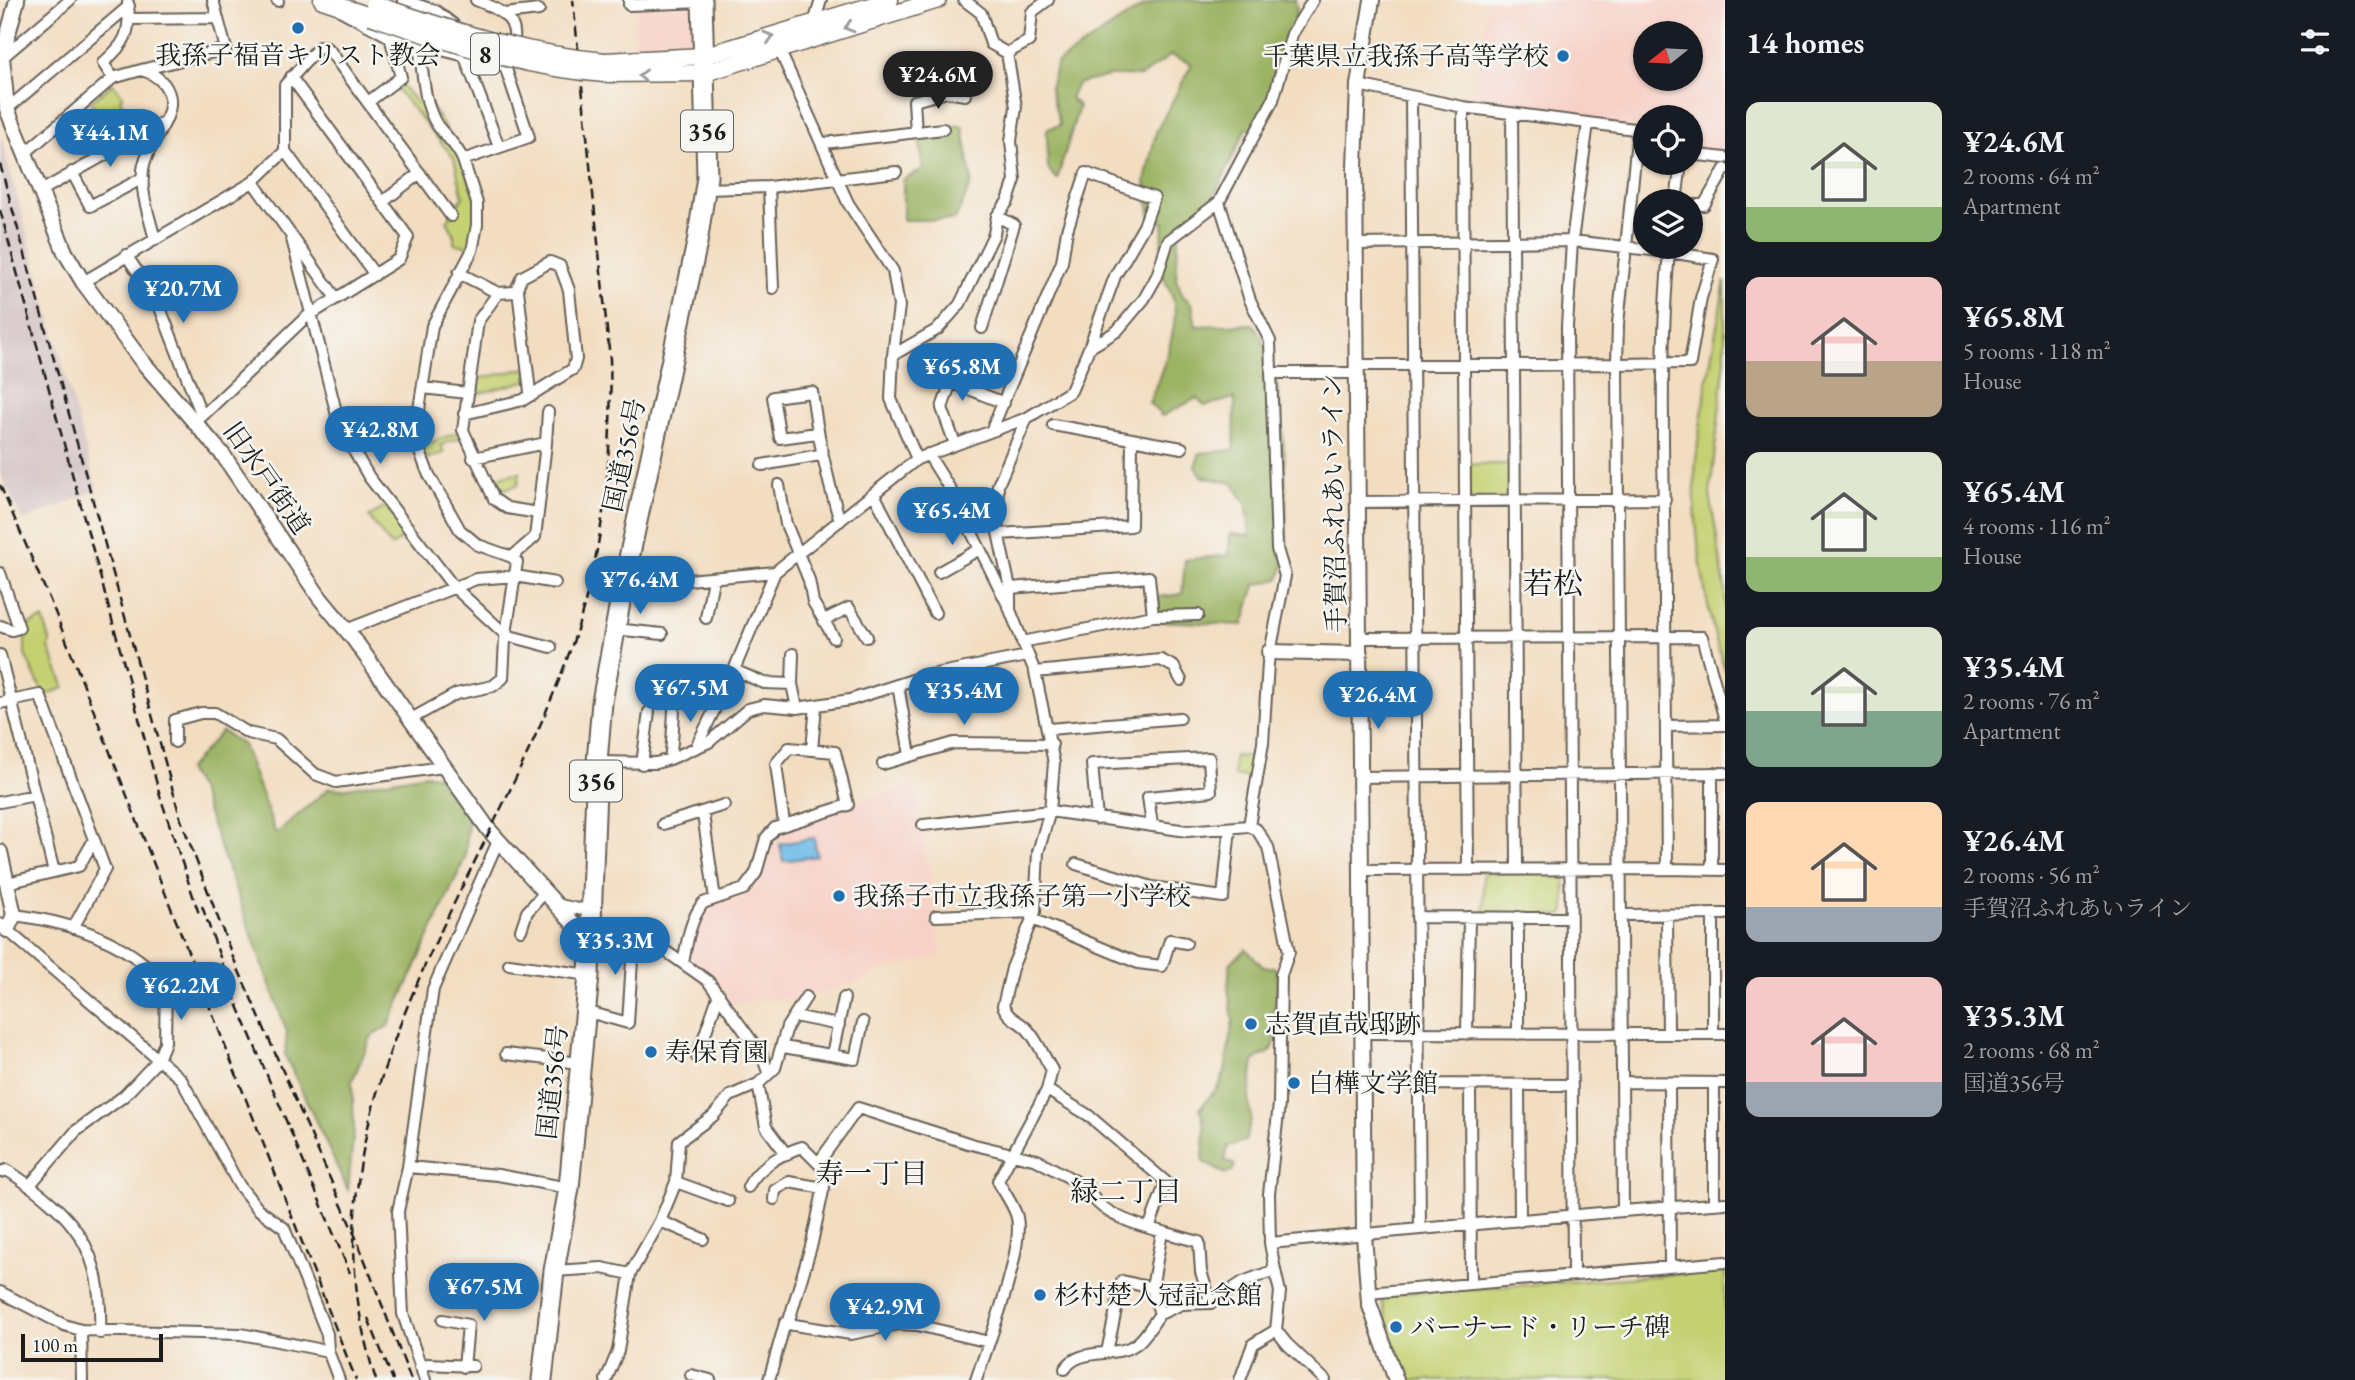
<!DOCTYPE html>
<html lang="en">
<head>
<meta charset="utf-8">
<style>
  body { margin:0; font-family:"EB Garamond","Noto Serif JP",serif; background:#20242c; color:#f1f3f6; height:100vh; display:flex; flex-direction:column; font-size:26px; white-space:nowrap }
  * { box-sizing:border-box; margin:0 }
  p { font-size:23px; color:#9ea1a6 }
  .icon { flex:none; width:38px; height:38px; fill:none; stroke:currentColor; stroke-width:2; stroke-linecap:round; stroke-linejoin:round }
  .map { position:relative; flex:1; overflow:hidden }
  .sheet { display:flex; flex-direction:column; background:#171b24; width:630px }
  .sheet>* { flex:none }
  .needle { width:46px; rotate:252deg }
  .fabs { position:absolute; left:1633px; top:21px; display:grid; gap:14px }
  .fabs a { display:grid; place-items:center; width:70px; height:70px; border-radius:50%; background:#171b24; box-shadow:0 2px 5px #0004; font-size:35px }
  .scale { position:absolute; left:21px; bottom:18px; width:142px; box-sizing:border-box; padding-left:7px; border:4px solid #1c1c1c; border-top:0; font-size:19px; line-height:24px; white-space:nowrap; color:#1c1c1c; -webkit-text-stroke:5px #f6f6f2; paint-order:stroke }
  .price { position:absolute; translate:-50% -60px; padding:0 16px; border-radius:24px; background:#1f6fb2; color:#fff; font-size:23px; line-height:46px; filter:drop-shadow(0 2px 4px #0008) }
  .price::after { content:''; position:absolute; left:50%; top:42px; width:21px; height:16px; margin-left:-10px; background:inherit; clip-path:polygon(0 0,100% 0,50% 100%) }
  .price.on { background:#222; color:#fff }
  ul { padding:0; list-style:none }
  li { display:flex; align-items:center; gap:21px; height:175px; padding:0 21px }
  li span { display:grid; place-items:center; flex:none; width:196px; height:140px; border-radius:14px; color:#555 }
  li>.icon { margin-inline-start:auto }
  span .icon { width:84px; height:84px; fill:#fffc; stroke-width:1 }
  li b { font-size:30px }
  h2 { display:flex; justify-content:space-between; align-items:center; height:84px; padding:0 21px; font-size:30px }
  main { display:flex; flex:1; min-height:0 }
  .map>svg:first-child { display:block }
  .built { fill:#f7d1c7; fill-rule:evenodd }
  .industrial { fill:#d2bfc0 }
  .green { fill:#c4d172; stroke:#707647; stroke-width:2 }
  .forest { fill:#9bb364; stroke:#5c6840; stroke-width:2 }
  .water { fill:#70bce9; stroke:#466c82; stroke-width:2 }
  .lines { fill:none; stroke-linecap:round; stroke-linejoin:round }
  .street-casing { stroke:#676056; stroke-width:14 }
  .secondary-casing { stroke:#676056; stroke-width:18 }
  .primary-casing { stroke:#676056; stroke-width:19 }
  .highway-casing { stroke:#676056; stroke-width:23 }
  .street { stroke:#fff; stroke-width:10 }
  .secondary { stroke:#fff; stroke-width:14 }
  .primary { stroke:#fff; stroke-width:16 }
  .highway { stroke:#fff; stroke-width:19 }
  .rail { stroke:#1c1c1c; stroke-width:2.5; stroke-dasharray:10 5; stroke-linecap:butt }
  .primary-bridge-casing { stroke:#676056; stroke-width:19; stroke-linecap:butt }
  .primary-bridge { stroke:#fff; stroke-width:16 }
  .oneway { stroke:#999 }
  .poi-dot { fill:#1f6fb2; stroke:#f6f6f2; stroke-width:2.5 }
  .labels { text-anchor:middle; dominant-baseline:central; stroke-width:5; stroke-linejoin:round; paint-order:stroke }
  .shield { fill:#f6f6f2; stroke:#5d5d5c; stroke-width:2 }
  .shield-label { font-size:24px; font-weight:bold; fill:#1c1c1c }
  .poi-label { font-size:26px; fill:#1c1c1c; stroke:#f6f6f2; text-anchor:start }
  .street-label { font-size:26px; fill:#1c1c1c; stroke:#f6f6f2 }
  .neighbourhood-label { font-size:28px; fill:#1c1c1c; stroke:#f6f6f2 }
  .quarter-label { font-size:30px; fill:#1c1c1c; stroke:#f6f6f2 }
</style>
</head>
<body>
<main>
<div class="map">
<svg width="1725" height="1380" viewBox="0 0 1725 1380">
  <rect width="100%" height="100%" fill="#f6f6f2"/>
  <filter id="ink" filterUnits="userSpaceOnUse"><feTurbulence type="fractalNoise" baseFrequency=".0143" numOctaves="2"/><feDisplacementMap in="SourceGraphic" scale="14" xChannelSelector="R" yChannelSelector="G"/><feConvolveMatrix kernelMatrix="1 2 1 2 8 2 1 2 1" color-interpolation-filters="sRGB"/></filter>
  <filter id="wash" filterUnits="userSpaceOnUse"><feTurbulence type="fractalNoise" baseFrequency=".00686" numOctaves="4" result="noise"/><feDisplacementMap in="SourceGraphic" scale="28" xChannelSelector="R" yChannelSelector="G"/><feGaussianBlur stdDeviation="1.57" result="paint"/><feColorMatrix in="noise" values="0 0 0 0 0 0 0 0 0 0 0 0 0 0 0 0 0 1.4 0 .05"/><feComposite in="paint" operator="in"/></filter>
  <g filter="url(#wash)">
    <rect width="100%" height="100%" fill="#f3ddc1"/>
    <path class="built" d="M1488,0H1725V156L1691,152L1690,117H1645V127L1473,104ZM1645,33H1690V79H1645Z
      M692,5L694,34L680,45L635,50V8Z
      M916,784L942,956L882,970L857,983L806,997L728,1003L690,963L692,940L704,912L713,905L740,899L749,892L759,878L777,834L851,803Z"/>
    <path class="industrial" d="M0,134L97,490L23,521L0,473Z"/>
    <path class="green" d="M398,81L416,102H428L459,149L477,203L473,247L454,244V234L447,221L463,197L454,158L393,85Z
      M113,83L123,96L120,100L129,115L107,127L91,102Z
      M1725,281V360L1710,494L1725,589V671C1706,613 1690,521 1696,460C1702,400 1715,340 1725,281Z
      M527,368L529,380L466,397L473,380Z
      M463,430L465,436L441,445L444,453L426,459L421,446Z
      M1468,464H1512V499L1467,498Z
      M520,472L518,485L494,492L487,480Z
      M386,506L407,534L391,546L369,517Z
      M43,619L50,640L49,648L65,688L44,695L25,655V626Z
      M1234,756L1254,757L1251,777L1234,776Z
      M1565,872V911L1562,915L1484,913L1483,873Z
      M1725,1271V1380H1409L1392,1339L1380,1295Z"/>
    <path class="forest" d="M1159,0H1295L1297,10L1266,126L1246,129L1213,198L1179,224L1176,279L1183,296L1192,304L1196,326L1253,324C1291,373 1284,494 1287,557L1279,579L1255,585L1243,625L1159,621V597L1182,594L1185,560L1229,555L1230,534L1250,536L1247,506L1233,483L1203,477L1195,466L1200,453L1234,450L1235,398L1205,406L1197,398L1162,416L1149,403C1160,375 1181,328 1173,298C1171,291 1166,285 1164,278C1159,259 1161,242 1164,223L1151,219L1145,181L1156,132L1192,64L1171,55L1141,76H1109L1077,84L1070,98L1079,106L1057,180L1048,169L1047,129L1060,125L1050,88L1057,63L1140,8Z
      M958,125L963,127L972,182L955,220H903V180L923,169L919,136Z
      M222,731L243,745L276,834L329,788L341,789L426,774L444,778L469,809L465,858L389,1025L371,1037L352,1081L354,1128L348,1190L285,1055L287,1032L199,789L187,770Z
      M1246,949L1263,967H1274L1277,972V1006L1272,1010C1277,1020 1279,1042 1270,1052C1265,1056 1259,1055 1254,1061L1249,1099L1251,1120L1245,1141L1228,1146L1225,1161L1235,1165L1232,1172L1225,1174L1203,1162L1205,1129L1200,1108L1219,1086L1225,1072L1233,1020L1228,988L1230,963Z"/>
    <path class="water" d="M814,838L817,856L783,861L780,844Z"/>
  </g>
  <g filter="url(#ink)">
    <g class="lines">
      <g class="street-casing">
        <path id="street" d="M277,0L278,1
          M403,0L436,11L453,24
          M476,0C497,8 520,18 513,44
          M629,0V5L703,2
          M964,0L981,13L991,44L1007,53
          M340,10L390,37L505,66
          M504,14L539,10
          M129,19L217,18
          M814,23L821,0
          M419,45C423,70 423,103 437,125C446,137 457,145 463,160
          M779,49L848,203L893,271L899,306L893,355L891,399L917,459
          M3,57L70,0
          M465,57L499,147
          M141,70L226,49L213,0
          M113,78L103,63C125,44 131,34 128,3
          M1358,85L1463,107L1642,130
          M368,102L401,77L390,37
          M1463,107L1464,365H1514L1512,114
          M7,109L129,6
          M916,132L914,101L947,92L965,95
          M824,143L943,129
          M285,151L375,275
          M24,154L113,78L141,70C150,72 158,77 164,84C185,113 146,141 143,170C140,193 150,218 155,240
          M1690,154L1725,158
          M72,172L90,206L143,178
          M253,182L336,298
          M769,187L896,172
          M706,189L769,187L773,288
          M39,192L165,121
          M384,201L420,173
          M1676,201L1681,163
          M1219,202L1250,300L1270,341L1277,549L1285,576L1268,663L1263,743L1249,826L1257,830L1268,847L1289,952L1281,975L1279,1104L1269,1194L1270,1243
          M1690,205H1704L1725,169
          M291,235L340,427L369,477L453,586L506,635L551,647
          M1358,244L1572,241L1669,252L1670,247
          M126,255L157,300L202,416
          M459,273L498,293L478,321L463,430L494,499L507,508L538,513L535,537L512,557
          M83,282L253,182L285,151V85L319,47L324,46L330,51L451,216
          M518,290L530,392L533,395
          M982,328L1014,225L997,216
          M893,355L938,329L960,304L994,234L997,216L1008,201L1015,180L1011,141L1016,107L1007,53L1029,41L1032,12L1048,0
          M1357,365H1464L1468,869
          M1273,373H1357
          M423,388L467,393
          M464,414L523,400L573,369L576,359L569,290L560,266L550,262L522,277L515,292L498,293
          M1027,418L998,485L997,528L1010,588V610L1035,672L1054,763L1050,811L1038,852L1035,912L1012,968L1003,1006C1009,1020 1019,1020 1028,1030C1038,1041 1044,1057 1052,1070L1047,1090
          M197,421L305,318L399,259L408,237L291,77
          M1053,425L1182,448
          M992,429L1062,262L1067,230L1086,173L1154,198L1144,226L1115,276L1089,348
          M817,433L780,438L773,397L812,392C818,439 826,476 840,521
          M546,443L548,412
          M955,444L942,408L951,382L1004,403
          M928,454L950,489L1009,607
          M473,458L546,443L538,513
          M762,465L820,455
          M779,485L786,524L809,580L813,602L834,638
          M874,494L935,613
          M1357,502L1665,499
          M999,534L1131,526L1132,441
          M939,572L980,549
          M0,573L19,628L12,630L0,626
          M623,586L775,572L917,459L1027,418L1071,391L1089,348L1117,331L1144,299L1157,276L1168,241L1219,202L1273,100L1292,34L1313,0
          M1010,588L1149,577L1153,616
          M706,618L713,579
          M824,620L849,608L867,637
          M615,629L662,634
          M346,630L476,579L516,576L555,583
          M1360,638L1702,637L1725,720
          M1022,642L1153,616L1198,615
          M793,654L792,684L797,708
          M0,655L54,872
          M734,670L764,683L792,684
          M1035,672L1161,660L1174,667L1181,680
          M898,685L910,755
          M0,703L40,695L105,869L73,928
          M411,719L456,694L493,686L503,678L505,640L517,562L512,557L478,545L460,530L428,473L418,447L416,429L432,326L472,251L477,225V203L463,160L529,137L505,66L510,52
          M1666,726L1725,725
          M1049,729L1180,718
          M175,742V720L201,713H215L248,733L276,739L315,774L336,782L443,767
          M697,745L734,670L775,572
          M812,750L816,705
          M670,759C674,734 673,710 676,684
          M597,762L656,763L670,759L709,742L748,709L764,705L797,708L850,700L925,676L1027,656
          M642,764L649,712
          M883,764L954,743L1052,744
          M1712,773V870
          M1361,777L1725,773
          M0,802L35,795
          M703,814L715,899
          M1097,819L1092,764L1209,758L1211,791L1148,797L1152,825
          M663,824L724,805
          M923,825L1050,811L1187,831L1249,826
          M1076,864L1152,887L1223,897L1230,828
          M1517,869L1514,365L1617,364L1618,324L1638,130
          M1361,870L1667,869
          M7,883L79,866L94,840
          M560,905L578,909L591,907
          M14,915C70,922 128,941 166,985L165,1042L158,1060L124,1096L76,1131L29,1186
          M1622,915L1725,914
          M1667,915L1668,1034
          M936,916L1035,912
          M1417,917L1570,918
          M1518,917V1034
          M1032,919L1138,963L1162,966L1170,940L1186,943
          M591,921L634,929L708,981L762,1055L768,1072
          M0,924L181,1079L239,1185L258,1209L284,1228L327,1334L328,1351L339,1380
          M521,930L527,912L546,891
          M683,963C687,942 690,920 703,903L744,889L756,873L766,838L775,828L848,805L835,752L789,748L776,764L784,824
          M509,964L589,975
          M585,1011L628,1023L634,929
          M794,1016L839,1025
          M1363,1033L1725,1034
          M1467,1034L1469,917
          M1713,1034V914
          M783,1047L855,1059L863,1022
          M506,1054L579,1063
          M832,1055L844,998
          M697,1057L719,994
          M1622,1082L1725,1083
          M1669,1083L1670,1266
          M1714,1083V1204
          M758,1084L766,1127L787,1155
          M1419,1084L1571,1085
          M1470,1085L1471,1284
          M1519,1085L1520,1221
          M819,1162L858,1108L971,1144L1037,1160L1088,1188C1096,1211 1128,1222 1149,1228
          M408,1167L498,1175L569,1188
          M0,1172L7,1170C76,1216 103,1248 100,1333
          M676,1182L728,1201
          M748,1187C757,1168 782,1153 802,1147L827,1172L812,1243L788,1324L785,1323L769,1380
          M774,1199L775,1190L789,1182L824,1188
          M1623,1211L1725,1203
          M660,1221L703,1239
          M1420,1229L1623,1211L1617,364L1690,363L1701,298L1713,259L1669,252C1658,370 1665,489 1665,607C1665,695 1667,782 1667,869L1725,870
          M1162,1232L1152,1288L1160,1314L1182,1304L1211,1303L1243,1282L1275,1270L1270,1243L1420,1229L1411,97
          M1275,1270L1280,1292L1276,1330L1287,1344L1325,1380
          M554,1271L602,1268L630,1274
          M1573,1275L1567,327L1572,241L1588,123
          M0,1292L64,1325L81,1330L241,1334L328,1351
          M1368,1293L1725,1262
          M443,1320L468,1325L464,1367
          M788,1324L851,1334L899,1324L917,1325L989,1342
          M81,1330L82,1380
          M1107,1352L1122,1281L1152,1288
          M420,1367L427,1364L473,1366
          M1065,1369C1079,1346 1116,1359 1136,1344C1146,1337 1152,1324 1160,1314
          M691,1375L710,1380
          M425,1380L403,1314L398,1211L408,1167L433,989L498,841
          M606,1380L618,1351L630,1274L660,1221L676,1182L679,1141L713,1116L730,1096L758,1084L775,1068L787,1027L806,997
          M976,1380C987,1347 1027,1244 1016,1214C1012,1203 1004,1192 998,1181L1047,1090L1088,1115L1166,1182L1149,1228L1199,1242L1201,1272L1211,1303
          M1240,1380L1253,1344L1276,1330"/>
      </g>
      <g class="secondary-casing">
        <path id="secondary" d="M17,0L2,57L7,109L65,252L83,282L141,360L223,455L320,598L353,638L489,830L591,943
          M1372,0L1358,85L1355,167L1364,1235L1369,1303L1396,1380
          M1269,652L1360,654
          M0,852L14,915L7,930"/>
      </g>
      <g class="primary-casing">
        <path id="primary" d="M322,0L370,16
          M605,61L704,56L890,0
          M604,74L705,73L938,0"/>
      </g>
      <g class="highway-casing">
        <path id="highway" d="M542,1380L554,1271L569,1188L589,975L597,762L602,702L623,586L697,243L707,177L702,0"/>
      </g>
      <use href="#street" class="street"/>
      <use href="#secondary" class="secondary"/>
      <use href="#primary" class="primary"/>
      <use href="#highway" class="highway"/>
      <path class="rail" d="M0,164L181,820L232,955L357,1240L411,1380
        M0,210L161,799L200,917
        M0,485L55,612L356,1380
        M202,906L233,994L350,1273
        M368,1318L393,1380
        M376,1380C288,1109 488,886 572,645C604,552 613,456 610,359L573,0"/>
      <g class="primary-bridge-casing">
        <path id="primary-bridge" d="M374,4C451,30 524,54 605,61
          M370,16C448,42 522,68 604,74"/>
      </g>
      <use href="#primary-bridge" class="primary-bridge"/>
    </g>
    <defs><path id="oneway-chevron" d="M-2-3.5L2.5 0L-2 3.5" fill="none" stroke-width="1.6" stroke-linecap="round" stroke-linejoin="round" transform="scale(1.75)"/></defs>
    <g class="oneway">
      <use href="#oneway-chevron" transform="translate(849 27) rotate(163)"/>
      <use href="#oneway-chevron" transform="translate(769 37) rotate(-17)"/>
      <use href="#oneway-chevron" transform="translate(643 76) rotate(-180)"/>
    </g>
  </g>
  <g class="poi-dot">
    <circle cx="298" cy="28" r="7"/>
    <circle cx="1563" cy="56" r="7"/>
    <circle cx="839" cy="896" r="7"/>
    <circle cx="1251" cy="1024" r="7"/>
    <circle cx="651" cy="1052" r="7"/>
    <circle cx="1294" cy="1083" r="7"/>
    <circle cx="1040" cy="1295" r="7"/>
    <circle cx="1396" cy="1327" r="7"/>
  </g>
  <g class="labels">
    <g class="shield">
      <rect x="471" y="33.5" width="28" height="41" rx="5"/>
      <rect x="681" y="110.5" width="52" height="41" rx="5"/>
      <rect x="570" y="760.5" width="52" height="41" rx="5"/>
    </g>
    <g class="shield-label">
      <text x="485" y="54">8</text>
      <text x="707" y="131">356</text>
      <text x="596" y="781">356</text>
    </g>
    <g class="poi-label">
      <text x="298" y="55" text-anchor="middle">我孫子福音キリスト教会</text>
      <text x="1549" y="56" text-anchor="end">千葉県立我孫子高等学校</text>
      <text x="853" y="896">我孫子市立我孫子第一小学校</text>
      <text x="1265" y="1024">志賀直哉邸跡</text>
      <text x="665" y="1052">寿保育園</text>
      <text x="1308" y="1083">白樺文学館</text>
      <text x="1054" y="1295">杉村楚人冠記念館</text>
      <text x="1410" y="1327">バーナード・リーチ碑</text>
    </g>
    <g class="street-label">
      <text transform="translate(624 455) rotate(-78)">国道356号</text>
      <text transform="translate(267 478) rotate(55)">旧水戸街道</text>
      <text transform="translate(1334 503) rotate(-91)">手賀沼ふれあいライン</text>
      <text transform="translate(552 1082) rotate(-84)">国道356号</text>
    </g>
    <g class="neighbourhood-label">
      <text x="872" y="1173">寿一丁目</text>
      <text x="1126" y="1191">緑二丁目</text>
    </g>
    <g class="quarter-label">
      <text x="1553" y="583">若松</text>
    </g>
  </g>
</svg>
<div class="fabs">
<a><svg class="needle" viewBox="-14 -14 28 28"><path d="M0-13l5 13h-10z" fill="#e53935"/><path d="M0 13l5-13h-10z" fill="#9ea1a6"/></svg></a>
<a><svg class="icon" aria-label="locate" viewBox="0 0 24 24"><circle cx="12" cy="12" r="6"/><path d="M12 2v4M12 18v4M2 12h4M18 12h4"/></svg></a>
<a><svg class="icon" aria-label="layers" viewBox="0 0 24 24"><path d="M12 4l9 5-9 5-9-5zM3 14l9 5 9-5"/></svg></a>
</div>
<div class="scale">100 m</div>
<b class="price on" style="left:938px;top:111px">¥24.6M</b>
<b class="price" style="left:110px;top:169px">¥44.1M</b>
<b class="price" style="left:183px;top:325px">¥20.7M</b>
<b class="price" style="left:962px;top:403px">¥65.8M</b>
<b class="price" style="left:380px;top:466px">¥42.8M</b>
<b class="price" style="left:952px;top:547px">¥65.4M</b>
<b class="price" style="left:640px;top:616px">¥76.4M</b>
<b class="price" style="left:690px;top:724px">¥67.5M</b>
<b class="price" style="left:964px;top:727px">¥35.4M</b>
<b class="price" style="left:1378px;top:731px">¥26.4M</b>
<b class="price" style="left:615px;top:977px">¥35.3M</b>
<b class="price" style="left:181px;top:1022px">¥62.2M</b>
<b class="price" style="left:484px;top:1323px">¥67.5M</b>
<b class="price" style="left:885px;top:1343px">¥42.9M</b>
</div>
<section class="sheet">
<h2>14 homes<svg class="icon" aria-label="filters" viewBox="0 0 24 24"><path d="M4 7h16M4 17h16"/><circle cx="9" cy="7" r="2"/><circle cx="15" cy="17" r="2"/></svg></h2>
<ul>
<li><span style="background:linear-gradient(#dfe7d0 75%,#8fb573 0)"><svg class="icon" aria-label="home" viewBox="0 0 24 24"><path d="M3 11l9-7 9 7M6 9v11h12V9"/></svg></span><div><b>¥24.6M</b><p>2 rooms · 64 m²</p><p>Apartment</p></div></li>
<li><span style="background:linear-gradient(#f6c9c9 60%,#b9a48a 0)"><svg class="icon" aria-label="home" viewBox="0 0 24 24"><path d="M3 11l9-7 9 7M6 9v11h12V9"/></svg></span><div><b>¥65.8M</b><p>5 rooms · 118 m²</p><p>House</p></div></li>
<li><span style="background:linear-gradient(#dfe7d0 75%,#8fb573 0)"><svg class="icon" aria-label="home" viewBox="0 0 24 24"><path d="M3 11l9-7 9 7M6 9v11h12V9"/></svg></span><div><b>¥65.4M</b><p>4 rooms · 116 m²</p><p>House</p></div></li>
<li><span style="background:linear-gradient(#dfe7d0 60%,#7fa58c 0)"><svg class="icon" aria-label="home" viewBox="0 0 24 24"><path d="M3 11l9-7 9 7M6 9v11h12V9"/></svg></span><div><b>¥35.4M</b><p>2 rooms · 76 m²</p><p>Apartment</p></div></li>
<li><span style="background:linear-gradient(#ffd9b3 75%,#9aa5b1 0)"><svg class="icon" aria-label="home" viewBox="0 0 24 24"><path d="M3 11l9-7 9 7M6 9v11h12V9"/></svg></span><div><b>¥26.4M</b><p>2 rooms · 56 m²</p><p>手賀沼ふれあいライン</p></div></li>
<li><span style="background:linear-gradient(#f6c9c9 75%,#9aa5b1 0)"><svg class="icon" aria-label="home" viewBox="0 0 24 24"><path d="M3 11l9-7 9 7M6 9v11h12V9"/></svg></span><div><b>¥35.3M</b><p>2 rooms · 68 m²</p><p>国道356号</p></div></li>
</ul>
</section>
</main>
</body>
</html>
